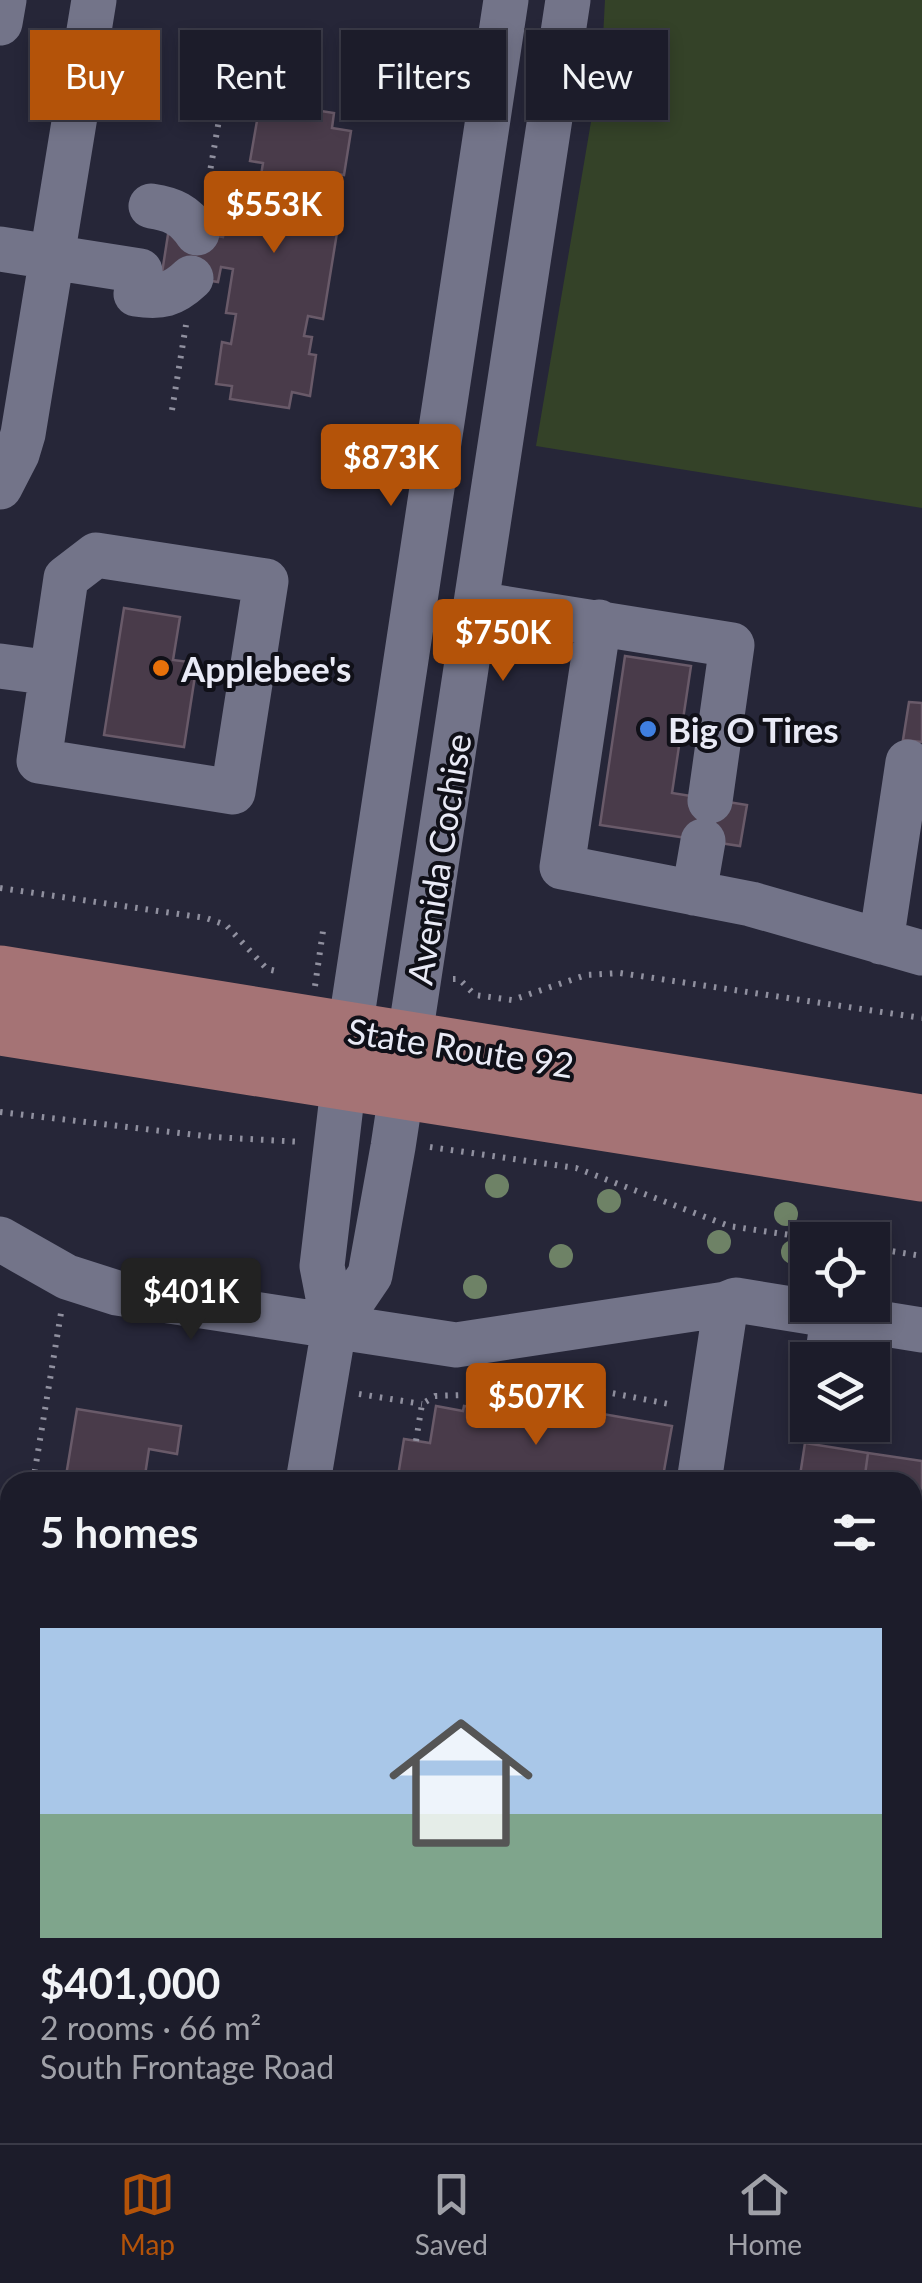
<!DOCTYPE html>
<html lang="en">
<head>
<meta charset="utf-8">
<style>
  body { margin:0; font-family:Lato,sans-serif; background:#292936; color:#f1f3f6; height:100vh; display:flex; flex-direction:column; font-size:38px; white-space:nowrap }
  * { box-sizing:border-box; margin:0 }
  p { font-size:32px; color:#a0a1a8 }
  .icon { flex:none; width:55px; height:55px; fill:none; stroke:currentColor; stroke-width:2; stroke-linecap:round; stroke-linejoin:round }
  .map { position:relative; flex:1; overflow:hidden }
  .panel { position:absolute; left:0px; top:1472px; width:922px; height:672px; display:flex; flex-direction:column; background:#1c1c2a; border-radius:30px 30px 0 0; box-shadow:0 5px 15px #0003,0 0 0 2px #3a3a47 }
  .panel>* { flex:none }
  .guide { position:absolute; left:30px; top:30px; width:862px; height:90px; display:flex; gap:20px }
  .tools { position:absolute; left:790px; top:1222px; display:grid; gap:20px }
  .tools a { display:grid; place-items:center; width:100px; height:100px; border-radius:0px; background:#1c1c2a; box-shadow:0 5px 15px #0003,0 0 0 2px #3a3a47; font-size:50px }
  .price { position:absolute; translate:-50% -85px; padding:0 22px; border-radius:10px; background:#b45309; color:#fff; font-size:32px; line-height:65px; filter:drop-shadow(0 2px 5px #0008) }
  .price::after { content:''; position:absolute; left:50%; top:60px; width:30px; height:22px; margin-left:-15px; background:inherit; clip-path:polygon(0 0,100% 0,50% 100%) }
  .price.on { background:#222; color:#fff }
  ul { padding:0; list-style:none }
  li { display:grid; align-content:center; gap:20px; height:530px; padding:0 40px }
  li+li { border-top:2px solid #3a3a47 }
  li span { display:grid; place-items:center; height:310px; border-radius:0px; color:#555 }
  li>.icon { margin-inline-start:auto }
  span .icon { width:180px; height:180px; fill:#fffc; stroke-width:1 }
  li b { font-size:42px }
  h2 { display:flex; justify-content:space-between; align-items:center; height:120px; padding:0 40px; font-size:42px }
  .tag { padding:0 35px; border-radius:0px; background:#1c1c2a; box-shadow:0 5px 15px #0003,0 0 0 2px #3a3a47; font-size:35px; line-height:90px }
  .tag.on { background:#b45309; color:#fff }
  .menu { display:flex; justify-content:space-around; align-items:center; height:140px; border-top:2px solid #3a3a47; background:#1c1c2a; font-size:28px; color:#a0a1a8 }
  .menu a { display:grid; justify-items:center; gap:5px }
  .menu .on { color:#b45309 }
  .map>svg:first-child { display:block }
  .green { fill:#344228 }
  .building { fill:#493b4a; stroke:#695a69; stroke-width:2.5 }
  .lines { fill:none; stroke-linecap:round; stroke-linejoin:round }
  .path { stroke:#90909f; stroke-width:6; stroke-dasharray:2.5 8; stroke-linecap:butt }
  .minor { stroke:#737489; stroke-width:45 }
  .major { stroke:#a57375; stroke-width:55 }
  .tree { fill:#6e8266 }
  .food-dot { fill:#e8710a; stroke:#101018; stroke-width:4 }
  .shop-dot { fill:#3f7fe0; stroke:#101018; stroke-width:4 }
  .labels { text-anchor:middle; dominant-baseline:central; stroke-width:8; stroke-linejoin:round; paint-order:stroke }
  .poi-label { font-size:35px; font-weight:bold; fill:#e9eaf6; stroke:#101018; text-anchor:start }
  .street-label { font-size:35px; fill:#e9eaf6; stroke:#101018 }
</style>
</head>
<body>
<div class="map">
<svg width="922" height="2143" viewBox="0 0 922 2143">
  <rect width="100%" height="100%" fill="#262638"/>
  <path class="green" d="M605,0H922V508L536,446L602,57Z
    M541,2135H864L863,2143H540Z"/>
  <path class="building" d="M276,104L334,113L332,128L351,131L344,175L337,174L332,207L341,208L323,319L308,316L304,336L312,337L309,354L316,355L310,396L292,392L289,408L230,399L232,386L216,384L222,342L231,344L236,314L226,313L233,269L221,267L218,282L162,273L169,228L223,237L228,210L246,213L250,192L258,194L263,163L250,161L258,115L274,118Z
    M124,608L180,617L173,660L197,663L184,747L104,735Z
    M625,656L691,666L672,793L747,805L740,846L600,825Z
    M909,702L922,703V742L903,740Z
    M528,1401L672,1426L662,1482H397L404,1439L430,1443L436,1406L463,1411L464,1406L526,1416Z
    M77,1409L181,1426L177,1454L149,1449L144,1482H65Z
    M805,1443L868,1453L864,1482H799Z
    M868,1453L922,1461V1560L912,1558V1482H864Z
    M10,1828V1960L0,1959V1891Z
    M915,1902L922,1903V2042L912,2040Z"/>
  <g class="lines">
    <path class="path" d="M207,189L224,91
      M172,410L186,325
      M0,888L206,918L226,925L267,969L276,971
      M453,979H459L475,995L512,1000L586,975L620,973L922,1018
      M315,986L324,924
      M0,1112L213,1137L302,1142
      M430,1147L576,1168L729,1226L824,1240
      M872,1248L922,1256
      M359,1394L422,1404
      M416,1441L422,1404L435,1396L596,1390L674,1405
      M33,1482L61,1313
      M0,1681L10,1620"/>
    <path class="minor" d="M0,23L4,0
      M151,206C172,209 185,215 197,233
      M0,249L140,271
      M136,294C161,298 173,295 191,278
      M0,487L17,454L23,434L94,0
      M96,555L266,581L233,792L39,761L66,578Z
      M477,604L732,645L710,801
      M599,622L562,867L751,904L922,953
      M0,666L52,673
      M694,893L703,841
      M881,942L908,762
      M0,1239L67,1277L117,1293L456,1345L726,1304L736,1300L922,1330
      M334,1328L370,1275L393,1147L568,0
      M827,1360L833,1316
      M308,1482L334,1328L322,1266L350,1029L506,0
      M699,1482L726,1304
      M912,1787L922,1789
      M0,2119L10,2121
      M88,2135L133,2143
      M197,2143L199,2135
      M497,2143L499,2135"/>
    <path class="major" d="M0,973L922,1122
      M0,1028L922,1174"/>
  </g>
  <g class="tree">
    <circle cx="497" cy="1186" r="12"/>
    <circle cx="609" cy="1201" r="12"/>
    <circle cx="786" cy="1214" r="12"/>
    <circle cx="719" cy="1242" r="12"/>
    <circle cx="793" cy="1252" r="12"/>
    <circle cx="561" cy="1256" r="12"/>
    <circle cx="475" cy="1287" r="12"/>
  </g>
  <circle class="food-dot" cx="161" cy="668" r="10"/>
  <circle class="shop-dot" cx="648" cy="729" r="10"/>
  <g class="labels">
    <g class="poi-label">
      <text x="181" y="668">Applebee's</text>
      <text x="668" y="729">Big O Tires</text>
    </g>
    <g class="street-label">
      <text transform="translate(438 859) rotate(-81)">Avenida Cochise</text>
      <text transform="translate(461 1047) rotate(9)">State Route 92</text>
    </g>
  </g>
</svg>
<div class="tools">
<a><svg class="icon" aria-label="locate" viewBox="0 0 24 24"><circle cx="12" cy="12" r="6"/><path d="M12 2v4M12 18v4M2 12h4M18 12h4"/></svg></a>
<a><svg class="icon" aria-label="layers" viewBox="0 0 24 24"><path d="M12 4l9 5-9 5-9-5zM3 14l9 5 9-5"/></svg></a>
</div>
<b class="price" style="left:274px;top:256px">$553K</b>
<b class="price" style="left:391px;top:509px">$873K</b>
<b class="price" style="left:503px;top:684px">$750K</b>
<b class="price on" style="left:191px;top:1343px">$401K</b>
<b class="price" style="left:536px;top:1448px">$507K</b>
<div class="guide">
<a class="tag on">Buy</a>
<a class="tag">Rent</a>
<a class="tag">Filters</a>
<a class="tag">New</a>
</div>
<section class="panel">
<h2>5 homes<svg class="icon" aria-label="filters" viewBox="0 0 24 24"><path d="M4 7h16M4 17h16"/><circle cx="9" cy="7" r="2"/><circle cx="15" cy="17" r="2"/></svg></h2>
<ul>
<li><span style="background:linear-gradient(#a9c7e8 60%,#7fa58c 0)"><svg class="icon" aria-label="home" viewBox="0 0 24 24"><path d="M3 11l9-7 9 7M6 9v11h12V9"/></svg></span><div><b>$401,000</b><p>2 rooms · 66 m²</p><p>South Frontage Road</p></div></li>
</ul>
</section>
</div>
<nav class="menu">
<a class="on"><svg class="icon" aria-label="map" viewBox="0 0 24 24"><path d="M3 6l6-2 6 2 6-2v14l-6 2-6-2-6 2zM9 4v14M15 6v14"/></svg>Map</a>
<a><svg class="icon" aria-label="saved" viewBox="0 0 24 24"><path d="M7 4h10v16l-5-4-5 4z"/></svg>Saved</a>
<a><svg class="icon" aria-label="home" viewBox="0 0 24 24"><path d="M3 11l9-7 9 7M6 9v11h12V9"/></svg>Home</a>
</nav>
</body>
</html>
